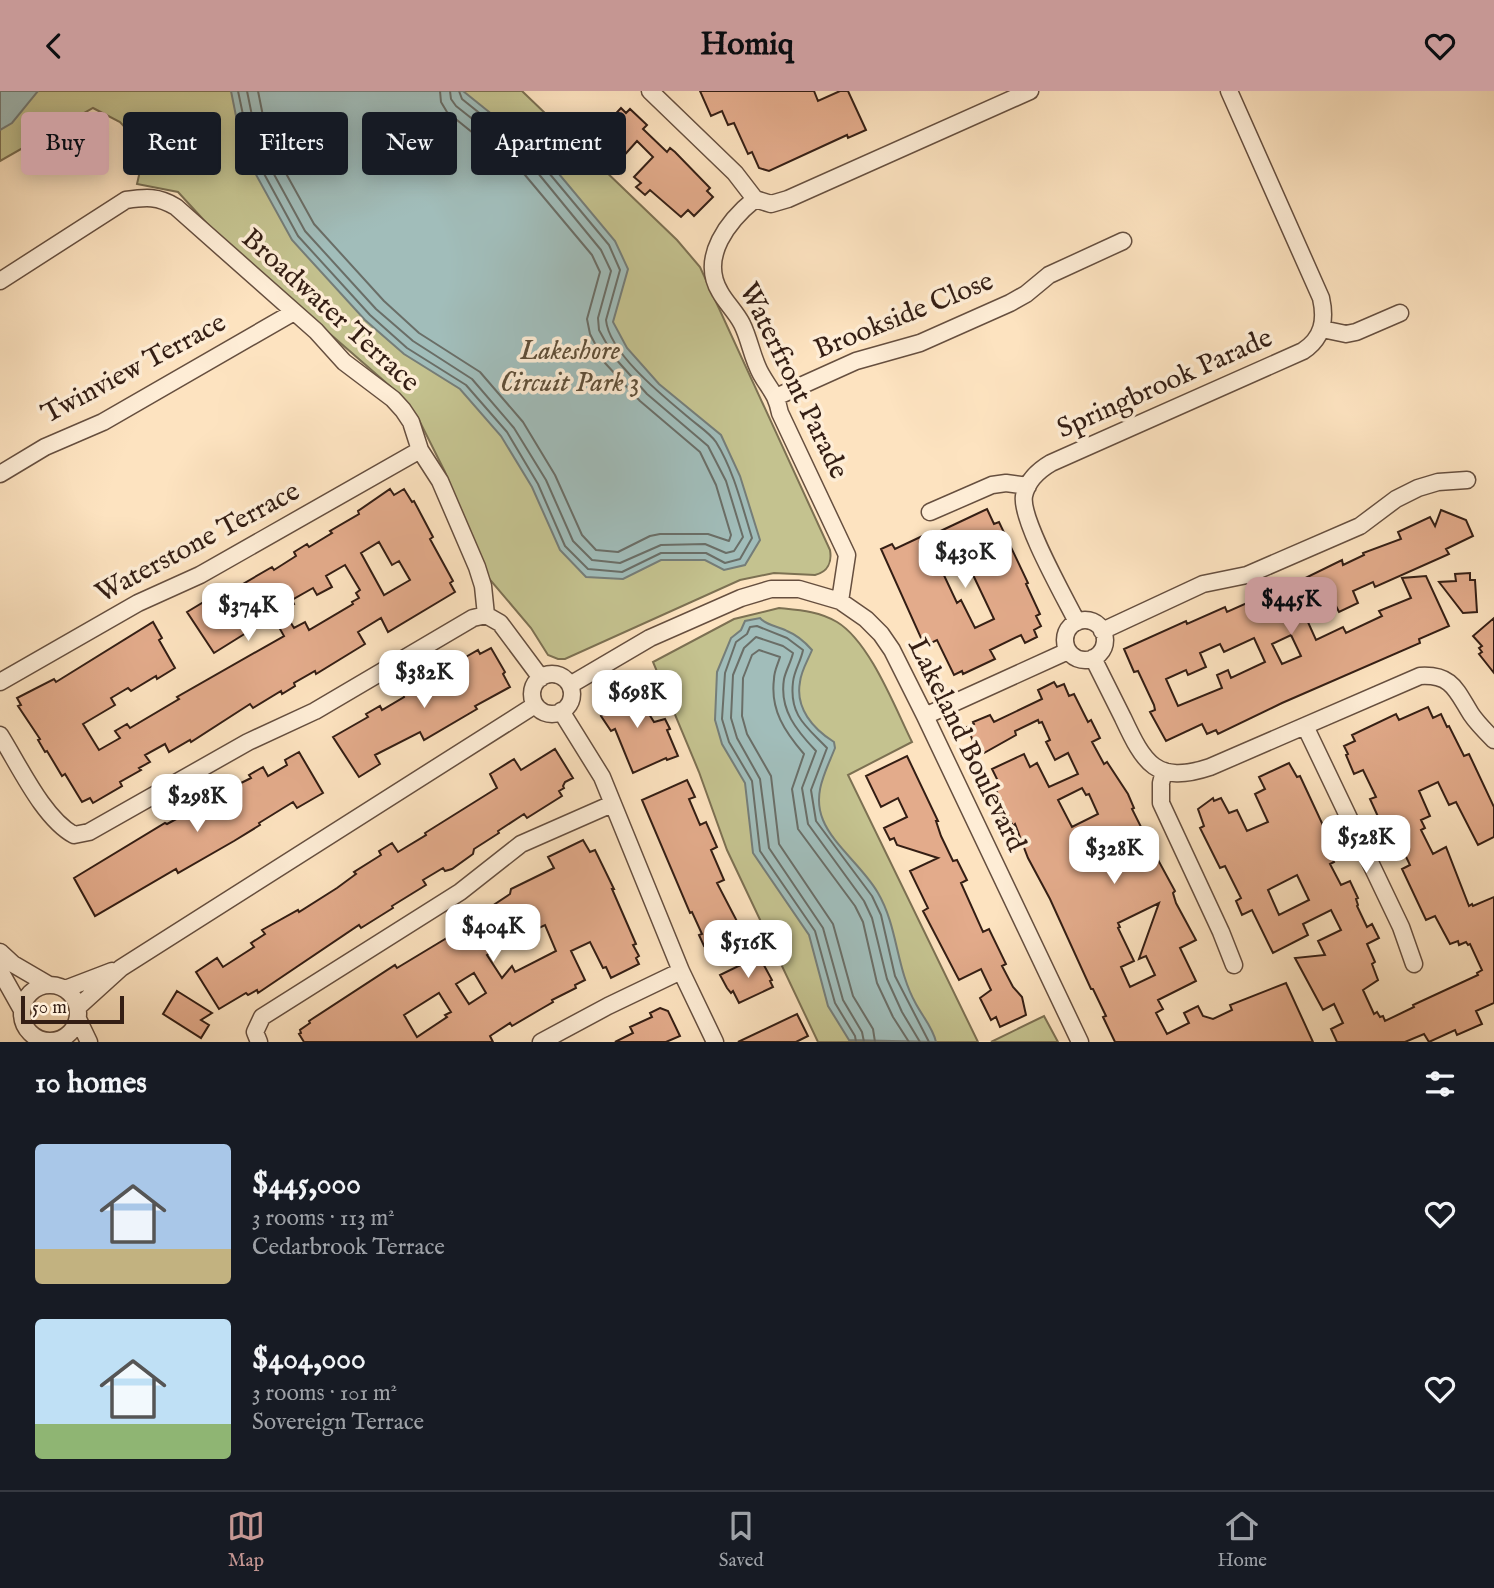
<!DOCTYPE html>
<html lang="en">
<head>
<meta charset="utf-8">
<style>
  body { margin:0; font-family:"IM FELL English",serif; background:#242831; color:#f1f3f6; height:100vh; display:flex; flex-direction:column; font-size:26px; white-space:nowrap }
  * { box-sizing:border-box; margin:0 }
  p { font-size:23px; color:#9ea1a6 }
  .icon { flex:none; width:38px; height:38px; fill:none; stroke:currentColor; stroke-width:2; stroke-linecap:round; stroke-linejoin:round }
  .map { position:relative; height:951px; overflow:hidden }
  .drawer { display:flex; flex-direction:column; background:#171b24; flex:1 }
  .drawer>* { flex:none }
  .hud { position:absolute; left:21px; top:21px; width:700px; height:63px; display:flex; gap:14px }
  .scale { position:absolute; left:21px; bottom:18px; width:103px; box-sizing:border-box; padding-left:7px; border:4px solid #341e14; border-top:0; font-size:19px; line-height:24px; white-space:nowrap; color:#341e14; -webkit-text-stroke:5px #feedd6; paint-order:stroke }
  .price { position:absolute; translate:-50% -60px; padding:0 16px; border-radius:14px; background:#fff; color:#222; font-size:23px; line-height:46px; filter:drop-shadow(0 2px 4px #0008) }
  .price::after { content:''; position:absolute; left:50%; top:42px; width:21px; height:16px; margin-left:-10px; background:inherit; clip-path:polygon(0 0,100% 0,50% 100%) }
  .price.on { background:#c59692; color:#111 }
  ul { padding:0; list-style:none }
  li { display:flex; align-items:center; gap:21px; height:175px; padding:0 35px }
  li span { display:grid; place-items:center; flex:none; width:196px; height:140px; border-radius:7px; color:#555 }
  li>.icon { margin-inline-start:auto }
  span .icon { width:84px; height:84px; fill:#fffc; stroke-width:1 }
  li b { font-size:30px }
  h2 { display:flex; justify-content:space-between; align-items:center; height:84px; padding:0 35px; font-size:30px }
  .chip { padding:0 24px; border-radius:7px; background:#171b24; box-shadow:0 4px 18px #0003; font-size:24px; line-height:63px }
  .chip.on { background:#c59692; color:#111 }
  header { display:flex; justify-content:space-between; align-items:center; height:91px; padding:0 35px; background:#c59692; color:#111; font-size:32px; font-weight:700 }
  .menu { display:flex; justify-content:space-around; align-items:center; height:98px; border-top:2px solid #363941; background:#171b24; font-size:19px; color:#9ea1a6 }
  .menu a { display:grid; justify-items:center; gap:4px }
  .menu .on { color:#c59692 }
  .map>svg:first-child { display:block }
  .green { fill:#c4c28f; stroke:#7c7052; stroke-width:2 }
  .water { fill:#a1bdba; stroke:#757d78; stroke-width:2 }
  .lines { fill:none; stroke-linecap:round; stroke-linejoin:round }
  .shore { stroke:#6a6e67; stroke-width:2 }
  .building { fill:#e3ab8b; stroke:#341e14; stroke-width:2; fill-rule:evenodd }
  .minor-casing { stroke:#664f3f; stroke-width:19 }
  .minor { stroke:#feedd6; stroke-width:16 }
  .labels { text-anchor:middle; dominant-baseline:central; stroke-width:7; stroke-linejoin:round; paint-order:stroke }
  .street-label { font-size:28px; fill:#341e14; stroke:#feedd6 }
  .park-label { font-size:28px; font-style:italic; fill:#5f4f39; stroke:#feedd6 }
</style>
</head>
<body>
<header><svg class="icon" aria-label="back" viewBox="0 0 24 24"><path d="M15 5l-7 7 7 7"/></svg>Homiq<svg class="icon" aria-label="heart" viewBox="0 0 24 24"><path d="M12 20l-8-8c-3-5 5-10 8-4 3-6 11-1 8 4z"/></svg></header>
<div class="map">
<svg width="1494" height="951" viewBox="0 0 1494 951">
  <rect width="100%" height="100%" fill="#fde3c0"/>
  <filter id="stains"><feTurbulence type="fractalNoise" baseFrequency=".00286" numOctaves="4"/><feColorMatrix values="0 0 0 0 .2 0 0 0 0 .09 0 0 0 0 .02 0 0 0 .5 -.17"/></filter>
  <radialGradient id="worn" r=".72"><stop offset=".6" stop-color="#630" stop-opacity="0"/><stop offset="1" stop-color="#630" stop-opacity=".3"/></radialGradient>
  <path class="green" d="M0,0H522L677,149L700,176L830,459C832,471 828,481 815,484L774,482L740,489L565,568H558L548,564L531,537L486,484L445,381L417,325L399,303L223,150L178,101L137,93L145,58L120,31L93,17L0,70Z
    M779,517C799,519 819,520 837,531C870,551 895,617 912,651L848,684L978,951H818L727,759L699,681L653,571L734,528Z
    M1044,925L1058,951H991Z"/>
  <path class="water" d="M0,0H38L12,32L0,39Z
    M231,0H463L544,65L615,150L628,178L613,231L627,257L659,293L721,344L740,385L760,449L745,474L724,479L705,469H661L623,488L586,486L560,459L532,396L501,345L460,298L404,263L365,229L292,149L243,60Z
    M760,527C767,535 778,535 787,540C797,544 805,551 812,559C808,569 801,580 800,591C795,617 813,638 834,651L835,657C826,680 812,703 823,729C833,754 864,777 878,802C898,836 896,878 916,913C923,926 933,937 936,951L849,949L828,915L809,844L753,762L745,692L722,653L715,629L717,581L731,547L741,539L745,530Z"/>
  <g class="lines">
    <path class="shore" d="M238,0L250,57L298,145L370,224L407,257L466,294L507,341L538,393L565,455L588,478L622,481L661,462H706L725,472L740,468L752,447C742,415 734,380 716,351C710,342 697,334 688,326C664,306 609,262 606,229L620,179L609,154L539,70L462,8L459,0
      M247,0L258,54L305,140L376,218L413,250L472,288L514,337L546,389L573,450L592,469L620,472L661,454L705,453L726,462L734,460L743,446L726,390L708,355L647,303L614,266L599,239L598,227L611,180L601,159L533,76L456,15L451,8L450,0
      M258,0L268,50L314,133L384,210L419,242L480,281L523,331L555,384L582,444L596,459L618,461L650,445L660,443H708L729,450L731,444L716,394L700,361L640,310L605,272L590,243L587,228L600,181L592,164L525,84L447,21L441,11L440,0
      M856,951L855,945L835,912L815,840L760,760L752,690L729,651L722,628L725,582L736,551L747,543L750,536L757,535L787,547L803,559C801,570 794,580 793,591C789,625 807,636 827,657L811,699L816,730L872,805L881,824L895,885L929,951
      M864,951L862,941L843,909L823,837L769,757L760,688L737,647L731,627L733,584L744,557L756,546L783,555L793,562C791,571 786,579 784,588C779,619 797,640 816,660L802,697L808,733L864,810L872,827L887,888L902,921L920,951
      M875,951L873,938L853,905L833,833L779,753L771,685L747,643L742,625L743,587L752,564L759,559L780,566C778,573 774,580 774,588C770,619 785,641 804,663L792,698L798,738L855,815L863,831L877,892L893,926L909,951"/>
  </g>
  <path class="building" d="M700,0H814L818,10L840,0H848L866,39L848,47L847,44L769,80L759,77L752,61L748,63L734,32L728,34L722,20L711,25Z
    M621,17L626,22L630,18L647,34L643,38L667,61L670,57L675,61L710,97L707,100L713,106L694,125L688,119L681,126L650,99L645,104L636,96L641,92L634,86L653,66L637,50L620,69L603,53L614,41L606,33Z
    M390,398L394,404L404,398L412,411L414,410L433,446L430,448L453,490L450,492L455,501L388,541L381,527L358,541L365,553L316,583L315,580L294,592L295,595L282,603L281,600L253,617L250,613L191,651L190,649L169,661L165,653L145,664L150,671L139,677L141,679L120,691L122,695L93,712L90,707L82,711L65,683L62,685L47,660L45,661L38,649L40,648L18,615L21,614L17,607L54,588L56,591L153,531L162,547L159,549L175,577L157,588L156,585L131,600L128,597L111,607L115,614L83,633L99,659L120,647L115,640L127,633L130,637L179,608L177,606L284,545L271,522L251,533L254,537L214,562L187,521L227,497L229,501L272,476L274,479L296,465L294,461L307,453L309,456L332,442L330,440L359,423L358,420ZM379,451L392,474L399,470L410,489L384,504L361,462ZM345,474L360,499L356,502L359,507L352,511L353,513L309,539L305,531L294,537L283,519L294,513L292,509L313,497L317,504L332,496L326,485Z
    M987,418L994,433L999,431L1028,492L1026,493L1040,523L1036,525L1041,535L1034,539L1037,546L1025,552L1021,544L990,559L995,568L963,583L962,580L954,584L937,549L929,553L925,545L921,547L881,458L892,453L895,458L931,441L932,444ZM965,467L994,528L975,537L961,509L957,512L941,478Z
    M1441,419L1466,429L1473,445L1446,458L1449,463L1375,496L1373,491L1353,500L1358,512L1339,521L1336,515L1307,529L1316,549L1343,536L1346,542L1382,525L1379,520L1411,507L1402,487L1426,485L1449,535L1419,548L1420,552L1282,612L1218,643L1216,639L1207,643L1202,633L1166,650L1150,621L1155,619L1154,614L1138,580L1134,581L1124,558L1186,530L1187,533L1225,516L1227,521L1276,499L1277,501L1342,469L1343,474L1364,464L1363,462L1401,448L1398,441L1430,426L1435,435ZM1291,544L1301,565L1282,573L1272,553ZM1254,547L1265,571L1231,587L1228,579L1217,584L1222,597L1178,615L1166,588L1186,579L1188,584L1206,576L1200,562L1220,553L1224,561Z
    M1470,482V489H1475L1477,521L1463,522L1439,491L1456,490L1455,483Z
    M1494,527V582L1479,563L1482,561L1479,557L1482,555L1473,545Z
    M491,557L505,581L503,583L510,596L475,615L477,618L424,649L420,641L375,664L380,673L359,686L333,646L368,626L366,623L380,615L382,619L404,606L403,603L441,581L442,583L466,570L464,567L478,559L480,563Z
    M1054,591L1057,596L1064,593L1069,605L1074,603L1088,631L1091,629L1100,647L1092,651L1104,673L1107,671L1128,703L1134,717L1132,718L1144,742L1146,741L1153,755L1151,756L1175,800L1173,802L1176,812L1196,849L1180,857L1196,890L1158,909L1163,918L1156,922L1167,943L1189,932L1184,922L1198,915L1203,925L1213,928L1232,919L1230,914L1286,892L1313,951H1115L1103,926L1106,925L1093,898H1091L1050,808L1028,767L1015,733L1013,735L993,693L998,690L992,678L1024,663L1030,676L1037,672L1049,696L1078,683L1068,662L1055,669L1046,651L1050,649L1042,631L1039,632L1038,629L1015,640L1016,644L984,662L981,658L978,659L976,657L967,636L974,633L973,631L990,624L994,631L1042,608L1038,599ZM1082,697L1086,704L1089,703L1098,723L1072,736L1058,709ZM1159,812L1139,868L1146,865L1155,884L1130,896L1121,876L1134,870L1118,837L1120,836L1118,832Z
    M631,594L654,631L665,628L670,638L667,639L678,665L667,669L666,667L633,682L615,638L611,640L601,625L604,623L598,615L601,613L600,611Z
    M1428,616L1433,627L1441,623L1447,636L1449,635L1464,665L1469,663L1494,716V746L1478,754L1456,711L1449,714L1438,691L1419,700L1430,725L1421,729L1425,737L1421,739L1433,763L1446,756L1469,815L1472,813L1473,815L1494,806V912L1476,920L1482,933L1457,944L1455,939L1429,951L1424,943L1405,951H1337L1331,938L1343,932L1334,913L1323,919L1295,867L1325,864L1318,850L1341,839L1331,819L1303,833L1308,844L1273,862L1252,819L1242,824L1236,810L1241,807L1225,775L1220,777L1200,737L1204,735L1198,718L1213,707L1214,710L1221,707L1229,722L1237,719L1247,740L1268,731L1255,703L1265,698L1259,686L1289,672L1297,686L1300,685L1335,760L1331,765L1334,771L1330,773L1341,794L1350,790L1358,807L1356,808L1358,814L1357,815L1367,836L1372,833L1379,847L1367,853L1375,871L1372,873L1378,889L1363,899L1374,923L1377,921L1380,926L1383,925L1385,930L1414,916L1413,914L1478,884L1477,882L1482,879L1470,853L1468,854L1466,851L1459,854L1458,850L1450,853L1435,825L1426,829L1402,778L1410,774L1398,749L1394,751L1389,739L1385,741L1370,708L1376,706L1363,679L1354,683L1346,664L1348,663L1344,655L1355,650L1352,644L1396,623L1399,629ZM1297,784L1309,809L1279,824L1268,799Z
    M555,658L573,687L565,691L563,695L564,697L559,700L562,705L527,727L524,723L498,740L499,742L474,758L473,763L452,778L445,780L443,777L423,789L426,794L392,815L393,817L361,837L359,834L258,902L257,899L248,904L246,902L219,918L196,881L217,867L223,876L254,856L251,852L265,843L262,839L298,819L299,821L337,797L356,783L354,781L381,764L379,760L392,752L398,761L426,744L425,742L497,697L490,683L514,668L521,679Z
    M299,661L323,702L297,717L293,711L259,732L260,734L234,750L178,782L176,778L95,825L74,787L165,732L167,733L193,719L194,721L217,709L215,705L251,687L249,684L263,676L268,685L287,674L285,669Z
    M907,665L938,730H936L941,745L953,770L957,769L967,789L961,792L983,841L989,838L1006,873L1002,875L1013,896L1022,906L1026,924L1000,936L996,926L991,929L980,907L991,899L981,878L959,889L923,820L928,817L910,780L938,767L897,754L894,747L890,749L884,737L907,726L898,707L881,716L866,685Z
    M687,689L695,706L689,708L700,734L706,731L717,756L711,759L724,789L717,792L741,838L704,855L699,844L702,843L692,821L690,822L642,709Z
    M583,749L590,761L595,759L614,798H612L636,853L633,854L639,865L636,867L639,873L611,887L606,876L603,877L590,851L571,860L585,889L575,894L576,897L552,909L553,911L541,918L512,935L510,932L490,945L493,951H304L299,943L301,942L300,939L310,932L309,930L395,874L397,877L455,842L452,838L466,829L469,834L494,818L492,815L510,803L511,798L554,777L548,766ZM512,828L539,837L545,834L556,860L515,881L512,875L502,887L487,864L510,849L512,852L523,845ZM474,882L486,902L469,913L456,893ZM439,902L451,921L445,924L447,926L417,946L404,924Z
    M759,865L772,889L770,890L773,896L739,912L733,900L731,902L727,897L720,884Z
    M177,900L212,922L201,929L209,934L201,947L163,923Z
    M660,917L668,920L680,945L666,951H615L633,942L630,936L652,926L650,922Z
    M797,923L808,945L796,951H738Z"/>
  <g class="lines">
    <g class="minor-casing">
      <path id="minor" d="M650,0L735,82L755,108
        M0,190L126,109C146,106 158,105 176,116L316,240L344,271L393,308L403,319L411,331L420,359L440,390L477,476L483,495L486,524
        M1322,238L1346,243L1356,241L1400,222
        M776,306L856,270L920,252L1010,212L1026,203L1049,184L1123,150
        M0,383L45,356L103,331L294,221
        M930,421L992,394L1006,392L1028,395
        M840,510L847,464L780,322C776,302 770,299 761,283C752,267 750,249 742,233C736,221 726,212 720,201C699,166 729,129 755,108L771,113L788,108L1030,0
        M486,524L500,532L541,587
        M1065 549a20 20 0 1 1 40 0a20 20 0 1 1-40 0Z
        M1077,531C1065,507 1020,428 1024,405C1027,390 1039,379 1051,372L1303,260C1323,247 1326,229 1321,207L1229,0
        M1102,540L1203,493L1247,484L1360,435L1396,408L1418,397L1438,391L1467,389
        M1093,567C1103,587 1113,607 1123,627C1144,672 1156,694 1210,676L1420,585C1452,583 1456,599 1471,623C1477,632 1486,641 1494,649
        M532 603a20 20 0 1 1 40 0a20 20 0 1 1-40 0Z
        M0,591L138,512L200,484L420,359
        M570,594L650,547L741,507L771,498H799L840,510L866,528L881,543L892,559L925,625L1080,951
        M561,620L602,686L681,880L715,951
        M925,625L1068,560
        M1305,635L1401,836L1414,873
        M0,644C19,674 43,727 74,744L89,741L248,651L315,620L473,527L486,524
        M1164,680L1161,692V712L1221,841L1234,874
        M0,861L13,873L49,894
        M0,880L22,919
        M22 922a28 28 0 1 1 56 0a28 28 0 1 1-56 0Z
        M65,898L112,880
        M78,916L121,877L535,614
        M78,928L89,951
        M259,951L255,941L262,926L460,801L521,753L612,713
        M541,951L608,915L681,880"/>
    </g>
    <use href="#minor" class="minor"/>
  </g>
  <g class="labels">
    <g class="street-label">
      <text transform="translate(330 220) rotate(42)">Broadwater Terrace</text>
      <text transform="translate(904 225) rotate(-22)">Brookside Close</text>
      <text transform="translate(134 278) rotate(-28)">Twinview Terrace</text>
      <text transform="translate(793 290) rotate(64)">Waterfront Parade</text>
      <text transform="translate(1165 293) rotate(-24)">Springbrook Parade</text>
      <text transform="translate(198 452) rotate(-28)">Waterstone Terrace</text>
      <text transform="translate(966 654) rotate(64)">Lakeland Boulevard</text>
    </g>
    <g class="park-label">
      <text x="570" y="260">Lakeshore<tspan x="570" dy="32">Circuit Park 3</tspan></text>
    </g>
  </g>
  <rect width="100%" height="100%" filter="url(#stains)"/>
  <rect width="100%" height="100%" fill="url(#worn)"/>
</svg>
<div class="scale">50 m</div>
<b class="price" style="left:965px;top:499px">$430K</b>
<b class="price on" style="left:1291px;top:546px">$445K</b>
<b class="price" style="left:248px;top:552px">$374K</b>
<b class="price" style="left:424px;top:619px">$382K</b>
<b class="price" style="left:637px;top:639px">$698K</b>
<b class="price" style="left:197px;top:743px">$298K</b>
<b class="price" style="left:1366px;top:784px">$528K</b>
<b class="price" style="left:1114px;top:795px">$328K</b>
<b class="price" style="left:493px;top:873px">$404K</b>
<b class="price" style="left:748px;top:889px">$516K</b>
<div class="hud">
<a class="chip on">Buy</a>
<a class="chip">Rent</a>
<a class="chip">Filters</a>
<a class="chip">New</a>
<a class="chip">Apartment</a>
</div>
</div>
<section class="drawer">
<h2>10 homes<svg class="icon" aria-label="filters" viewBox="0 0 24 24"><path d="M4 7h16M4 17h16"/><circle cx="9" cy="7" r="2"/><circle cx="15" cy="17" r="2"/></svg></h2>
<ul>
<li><span style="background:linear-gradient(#a9c7e8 75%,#c2b280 0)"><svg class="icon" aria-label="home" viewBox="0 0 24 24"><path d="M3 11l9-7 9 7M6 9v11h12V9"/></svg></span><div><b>$445,000</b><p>3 rooms · 113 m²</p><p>Cedarbrook Terrace</p></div><svg class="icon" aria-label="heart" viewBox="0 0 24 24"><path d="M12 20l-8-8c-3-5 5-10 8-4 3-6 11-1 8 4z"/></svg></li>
<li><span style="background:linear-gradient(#bfe0f5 75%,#8fb573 0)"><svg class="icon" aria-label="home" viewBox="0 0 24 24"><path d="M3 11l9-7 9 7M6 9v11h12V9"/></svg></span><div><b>$404,000</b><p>3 rooms · 101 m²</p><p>Sovereign Terrace</p></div><svg class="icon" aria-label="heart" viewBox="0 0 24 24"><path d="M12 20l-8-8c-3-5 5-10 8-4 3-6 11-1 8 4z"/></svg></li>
</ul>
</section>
<nav class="menu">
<a class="on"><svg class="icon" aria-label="map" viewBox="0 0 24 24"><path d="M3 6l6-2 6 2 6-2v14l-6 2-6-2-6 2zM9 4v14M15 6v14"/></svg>Map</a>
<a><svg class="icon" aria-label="saved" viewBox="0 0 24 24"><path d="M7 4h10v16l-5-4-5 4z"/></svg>Saved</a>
<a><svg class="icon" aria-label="home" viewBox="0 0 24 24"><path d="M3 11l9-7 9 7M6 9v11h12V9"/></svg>Home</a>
</nav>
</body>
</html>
